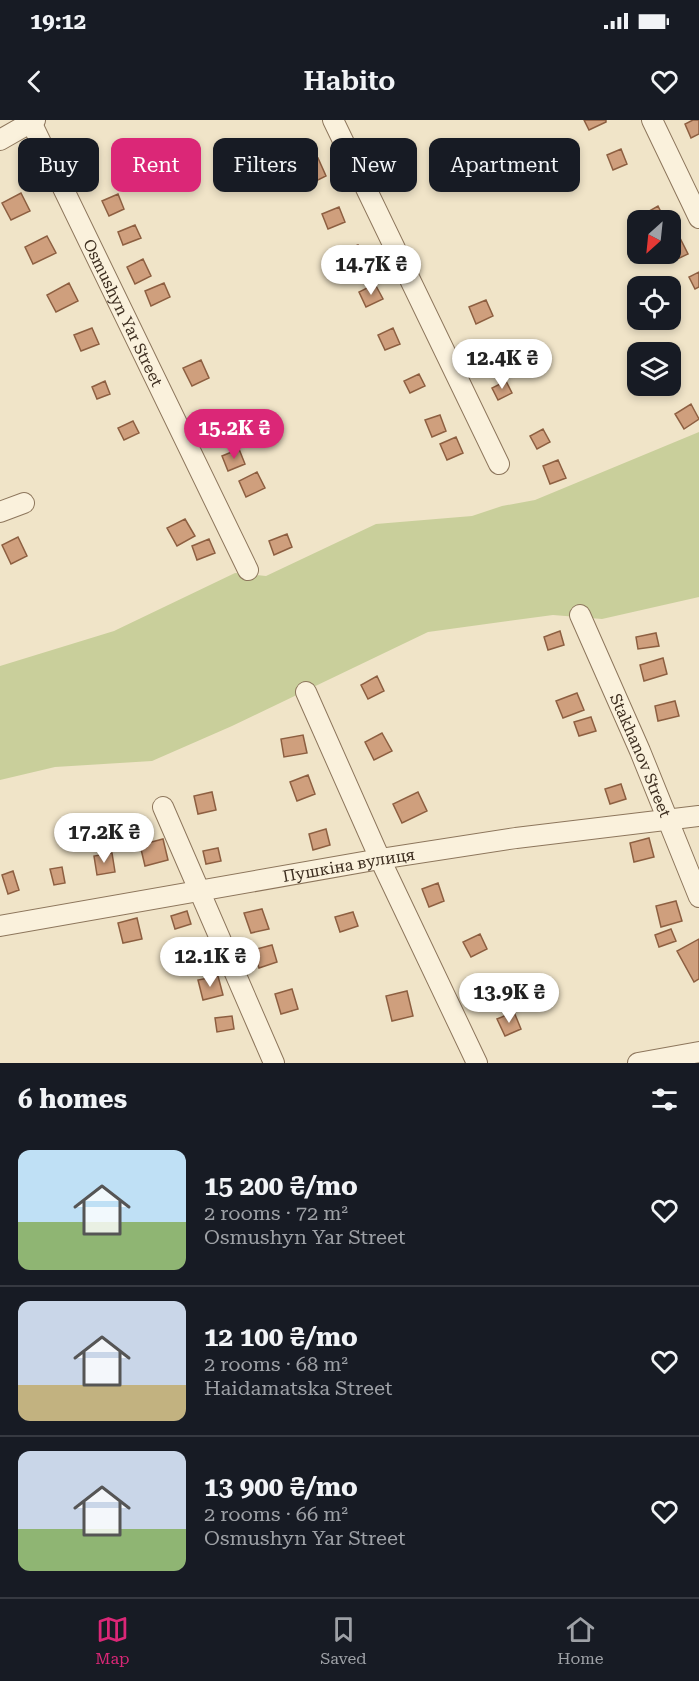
<!DOCTYPE html>
<html lang="en">
<head>
<meta charset="utf-8">
<style>
  body { margin:0; font-family:"Roboto Serif",serif; background:#242831; color:#f1f3f6; height:100vh; display:flex; flex-direction:column; font-size:22px; white-space:nowrap }
  * { box-sizing:border-box; margin:0 }
  p { font-size:20px; color:#9ea1a6 }
  .icon { flex:none; width:33px; height:33px; fill:none; stroke:currentColor; stroke-width:2; stroke-linecap:round; stroke-linejoin:round }
  .map { position:relative; height:943px; overflow:hidden }
  .sheet { display:flex; flex-direction:column; background:#171b24; flex:1 }
  .sheet>* { flex:none }
  .hud { position:absolute; left:18px; top:18px; width:663px; height:54px; display:flex; gap:12px }
  .needle { width:39px; rotate:207deg }
  .fabs { position:absolute; left:627px; top:90px; display:grid; gap:12px }
  .fabs a { display:grid; place-items:center; width:54px; height:54px; border-radius:12px; background:#171b24; box-shadow:0 3px 9px #0003; font-size:30px }
  .price { position:absolute; translate:-50% -51px; padding:0 14px; border-radius:21px; background:#fff; color:#222; font-size:20px; line-height:39px; filter:drop-shadow(0 2px 3px #0008) }
  .price::after { content:''; position:absolute; left:50%; top:36px; width:18px; height:14px; margin-left:-9px; background:inherit; clip-path:polygon(0 0,100% 0,50% 100%) }
  .price.current { background:#db2777; color:#fff }
  ul { padding:0; list-style:none }
  li { display:flex; align-items:center; gap:18px; height:150px; padding:0 18px }
  li+li { border-top:2px solid #363941 }
  li span { display:grid; place-items:center; flex:none; width:168px; height:120px; border-radius:12px; color:#555 }
  li>.icon { margin-inline-start:auto }
  span .icon { width:72px; height:72px; fill:#fffc; stroke-width:1 }
  li b { font-size:26px }
  h2 { display:flex; justify-content:space-between; align-items:center; height:72px; padding:0 18px; font-size:26px }
  .tag { padding:0 21px; border-radius:12px; background:#171b24; box-shadow:0 3px 9px #0003; font-size:21px; line-height:54px }
  .tag.current { background:#db2777; color:#fff }
  .status { display:flex; justify-content:space-between; align-items:center; height:42px; padding:0 30px; background:#171b24; direction:ltr }
  .status svg { height:16px; fill:currentColor }
  header { display:flex; justify-content:space-between; align-items:center; height:78px; padding:0 18px; background:#171b24; font-size:27px; font-weight:600 }
  .menu { display:flex; justify-content:space-around; align-items:center; height:84px; border-top:2px solid #363941; background:#171b24; font-size:16px; color:#9ea1a6 }
  .menu a { display:grid; justify-items:center; gap:3px }
  .menu .current { color:#db2777 }
  .map>svg:first-child { display:block }
  .green { fill:#c9cf9b }
  .building { fill:#cf9f7d; stroke:#8d5f41; stroke-width:1.5 }
  .lines { fill:none; stroke-linecap:round; stroke-linejoin:round }
  .minor-casing { stroke:#8d765c; stroke-width:22 }
  .minor { stroke:#faf1dc; stroke-width:20 }
  .labels { text-anchor:middle; dominant-baseline:central; stroke-width:5; stroke-linejoin:round; paint-order:stroke }
  .street-label { font-size:16px; fill:#3d2e20; stroke:#f7eed8 }
</style>
</head>
<body>
<div class="status"><b>19:12</b><svg viewBox="0 0 49 12"><path d="M0 12V9h3v3zM5 12V6h3v6zM10 12V3h3v9zM15 12V0h3v12zM26 1h20v11H26zM47 4h2v5h-2z"/></svg></div>
<header><svg class="icon" aria-label="back" viewBox="0 0 24 24"><path d="M15 5l-7 7 7 7"/></svg>Habito<svg class="icon" aria-label="heart" viewBox="0 0 24 24"><path d="M12 20l-8-8c-3-5 5-10 8-4 3-6 11-1 8 4z"/></svg></header>
<div class="map">
<svg width="699" height="943" viewBox="0 0 699 943">
  <rect width="100%" height="100%" fill="#f0e4c8"/>
  <path class="green" d="M699,312V477L602,499L553,495L428,512L232,606L152,641L55,647L0,660V546L114,511L235,453L266,456L376,404L472,396L502,386L535,380Z"/>
  <path class="building" d="M584,0H606V2L589,10Z
    M693,0H699V14L691,18L685,4Z
    M621,29L627,44L613,50L607,35Z
    M87,30L94,43L80,50L73,38Z
    M318,38L326,56L308,65L299,47Z
    M21,73L30,91L11,100L2,83Z
    M118,74L124,89L109,96L102,81Z
    M658,86L664,98L659,100H647L644,94Z
    M339,87L345,102L328,109L322,94Z
    M135,105L141,118L123,125L118,112Z
    M47,116L56,133L33,144L25,127Z
    M680,118L688,134L671,142L667,134H670V122Z
    M358,125L363,140L345,147L339,132Z
    M143,139L151,156L135,164L127,147Z
    M699,152V167L695,169L689,157Z
    M69,163L78,181L56,192L47,175Z
    M164,163L170,177L151,186L145,171Z
    M375,164L383,179L366,187L359,172Z
    M486,180L493,196L476,204L469,187Z
    M92,208L99,224L81,231L74,215Z
    M393,208L400,224L385,230L378,215Z
    M201,240L209,258L192,266L183,248Z
    M419,254L425,266L410,273L404,261Z
    M638,255V266H653L640,274L630,259Z
    M105,261L110,274L97,279L92,267Z
    M506,261L512,273L498,280L492,268Z
    M691,284L699,299L684,309L675,294Z
    M224,290L230,302L215,309L210,296Z
    M440,295L446,311L432,317L425,300Z
    M133,301L139,313L124,320L118,308Z
    M543,309L550,322L537,329L530,316Z
    M456,317L463,333L447,340L440,324Z
    M239,329L245,344L228,351L222,336Z
    M558,340L566,358L550,364L543,346Z
    M257,352L265,368L246,377L239,361Z
    M185,399L195,416L177,426L167,408Z
    M287,414L292,427L274,435L269,421Z
    M18,417L27,436L11,444L2,425Z
    M209,419L215,433L197,440L192,426Z
    M560,511L564,525L548,530L544,517Z
    M656,513L659,526L638,529L636,517Z
    M663,538L667,554L644,561L640,545Z
    M377,556L384,571L368,579L361,565Z
    M577,573L584,590L563,598L556,581Z
    M675,581L679,596L658,601L655,586Z
    M591,597L596,611L579,616L574,602Z
    M382,613L392,631L374,640L365,622Z
    M303,615L307,633L284,637L281,619Z
    M308,655L315,674L297,681L290,662Z
    M621,664L626,679L610,684L605,669Z
    M212,672L216,690L198,694L194,676Z
    M418,672L427,691L402,703L393,684Z
    M326,709L330,725L313,730L309,714Z
    M649,718L654,737L634,742L630,723Z
    M163,719L168,740L145,746L140,725Z
    M218,728L221,741L206,744L203,731Z
    M112,733L115,752L97,755L94,736Z
    M62,747L65,763L54,765L50,749Z
    M13,751L19,770L8,774L2,755Z
    M438,763L444,781L429,787L422,769Z
    M676,781L682,801L661,807L656,786Z
    M262,789L269,809L251,813L244,793Z
    M187,791L191,804L175,809L171,796Z
    M353,792L358,806L340,812L335,797Z
    M137,798L142,819L123,823L118,803Z
    M671,809L676,821L659,827L655,815Z
    M480,814L487,829L471,837L463,822Z
    M699,819V859L694,862L677,831Z
    M272,825L277,842L259,848L253,830Z
    M218,856L223,875L203,880L198,860Z
    M500,859L508,876L490,884L483,867Z
    M292,869L298,889L281,894L275,874Z
    M407,871L413,896L392,901L386,876Z
    M514,892L521,909L505,916L497,899Z
    M232,896L234,909L217,912L215,898Z"/>
  <g class="lines">
    <g class="minor-casing">
      <g id="minor">
        <path id="s1" d="M30,0L248,450"/>
        <path d="M333,0L499,344"/>
        <path d="M652,0L699,98"/>
        <path d="M0,20L35,0"/>
        <path d="M0,392L24,383"/>
        <path id="s2" d="M580,495L640,631L699,777"/>
        <path d="M306,572L380,739L477,943"/>
        <path d="M163,687L274,943"/>
        <path id="s3" d="M0,806L380,739L516,718L699,696"/>
        <path d="M638,943L699,932"/>
      </g>
    </g>
    <use href="#minor" class="minor"/>
  </g>
  <g class="labels">
    <g class="street-label">
      <text stroke="none"><textPath href="#s1" startOffset="214">Osmushyn Yar Street</textPath></text>
      <text stroke="none"><textPath href="#s2" startOffset="153">Stakhanov Street</textPath></text>
      <text stroke="none"><textPath href="#s3" startOffset="354">Пушкіна вулиця</textPath></text>
    </g>
  </g>
</svg>
<div class="fabs">
<a><svg class="needle" viewBox="-14 -14 28 28"><path d="M0-13l5 13h-10z" fill="#e53935"/><path d="M0 13l5-13h-10z" fill="#9ea1a6"/></svg></a>
<a><svg class="icon" aria-label="locate" viewBox="0 0 24 24"><circle cx="12" cy="12" r="6"/><path d="M12 2v4M12 18v4M2 12h4M18 12h4"/></svg></a>
<a><svg class="icon" aria-label="layers" viewBox="0 0 24 24"><path d="M12 4l9 5-9 5-9-5zM3 14l9 5 9-5"/></svg></a>
</div>
<b class="price" style="left:371px;top:176px">14.7K ₴</b>
<b class="price" style="left:502px;top:270px">12.4K ₴</b>
<b class="price current" style="left:234px;top:340px">15.2K ₴</b>
<b class="price" style="left:104px;top:744px">17.2K ₴</b>
<b class="price" style="left:210px;top:868px">12.1K ₴</b>
<b class="price" style="left:509px;top:904px">13.9K ₴</b>
<div class="hud">
<a class="tag">Buy</a>
<a class="tag current">Rent</a>
<a class="tag">Filters</a>
<a class="tag">New</a>
<a class="tag">Apartment</a>
</div>
</div>
<section class="sheet">
<h2>6 homes<svg class="icon" aria-label="filters" viewBox="0 0 24 24"><path d="M4 7h16M4 17h16"/><circle cx="9" cy="7" r="2"/><circle cx="15" cy="17" r="2"/></svg></h2>
<ul>
<li><span style="background:linear-gradient(#bfe0f5 60%,#8fb573 0)"><svg class="icon" aria-label="home" viewBox="0 0 24 24"><path d="M3 11l9-7 9 7M6 9v11h12V9"/></svg></span><div><b>15 200 ₴/mo</b><p>2 rooms · 72 m²</p><p>Osmushyn Yar Street</p></div><svg class="icon" aria-label="heart" viewBox="0 0 24 24"><path d="M12 20l-8-8c-3-5 5-10 8-4 3-6 11-1 8 4z"/></svg></li>
<li><span style="background:linear-gradient(#c9d6e8 70%,#c2b280 0)"><svg class="icon" aria-label="home" viewBox="0 0 24 24"><path d="M3 11l9-7 9 7M6 9v11h12V9"/></svg></span><div><b>12 100 ₴/mo</b><p>2 rooms · 68 m²</p><p>Haidamatska Street</p></div><svg class="icon" aria-label="heart" viewBox="0 0 24 24"><path d="M12 20l-8-8c-3-5 5-10 8-4 3-6 11-1 8 4z"/></svg></li>
<li><span style="background:linear-gradient(#c9d6e8 65%,#8fb573 0)"><svg class="icon" aria-label="home" viewBox="0 0 24 24"><path d="M3 11l9-7 9 7M6 9v11h12V9"/></svg></span><div><b>13 900 ₴/mo</b><p>2 rooms · 66 m²</p><p>Osmushyn Yar Street</p></div><svg class="icon" aria-label="heart" viewBox="0 0 24 24"><path d="M12 20l-8-8c-3-5 5-10 8-4 3-6 11-1 8 4z"/></svg></li>
</ul>
</section>
<nav class="menu">
<a class="current"><svg class="icon" aria-label="map" viewBox="0 0 24 24"><path d="M3 6l6-2 6 2 6-2v14l-6 2-6-2-6 2zM9 4v14M15 6v14"/></svg>Map</a>
<a><svg class="icon" aria-label="saved" viewBox="0 0 24 24"><path d="M7 4h10v16l-5-4-5 4z"/></svg>Saved</a>
<a><svg class="icon" aria-label="home" viewBox="0 0 24 24"><path d="M3 11l9-7 9 7M6 9v11h12V9"/></svg>Home</a>
</nav>
</body>
</html>
